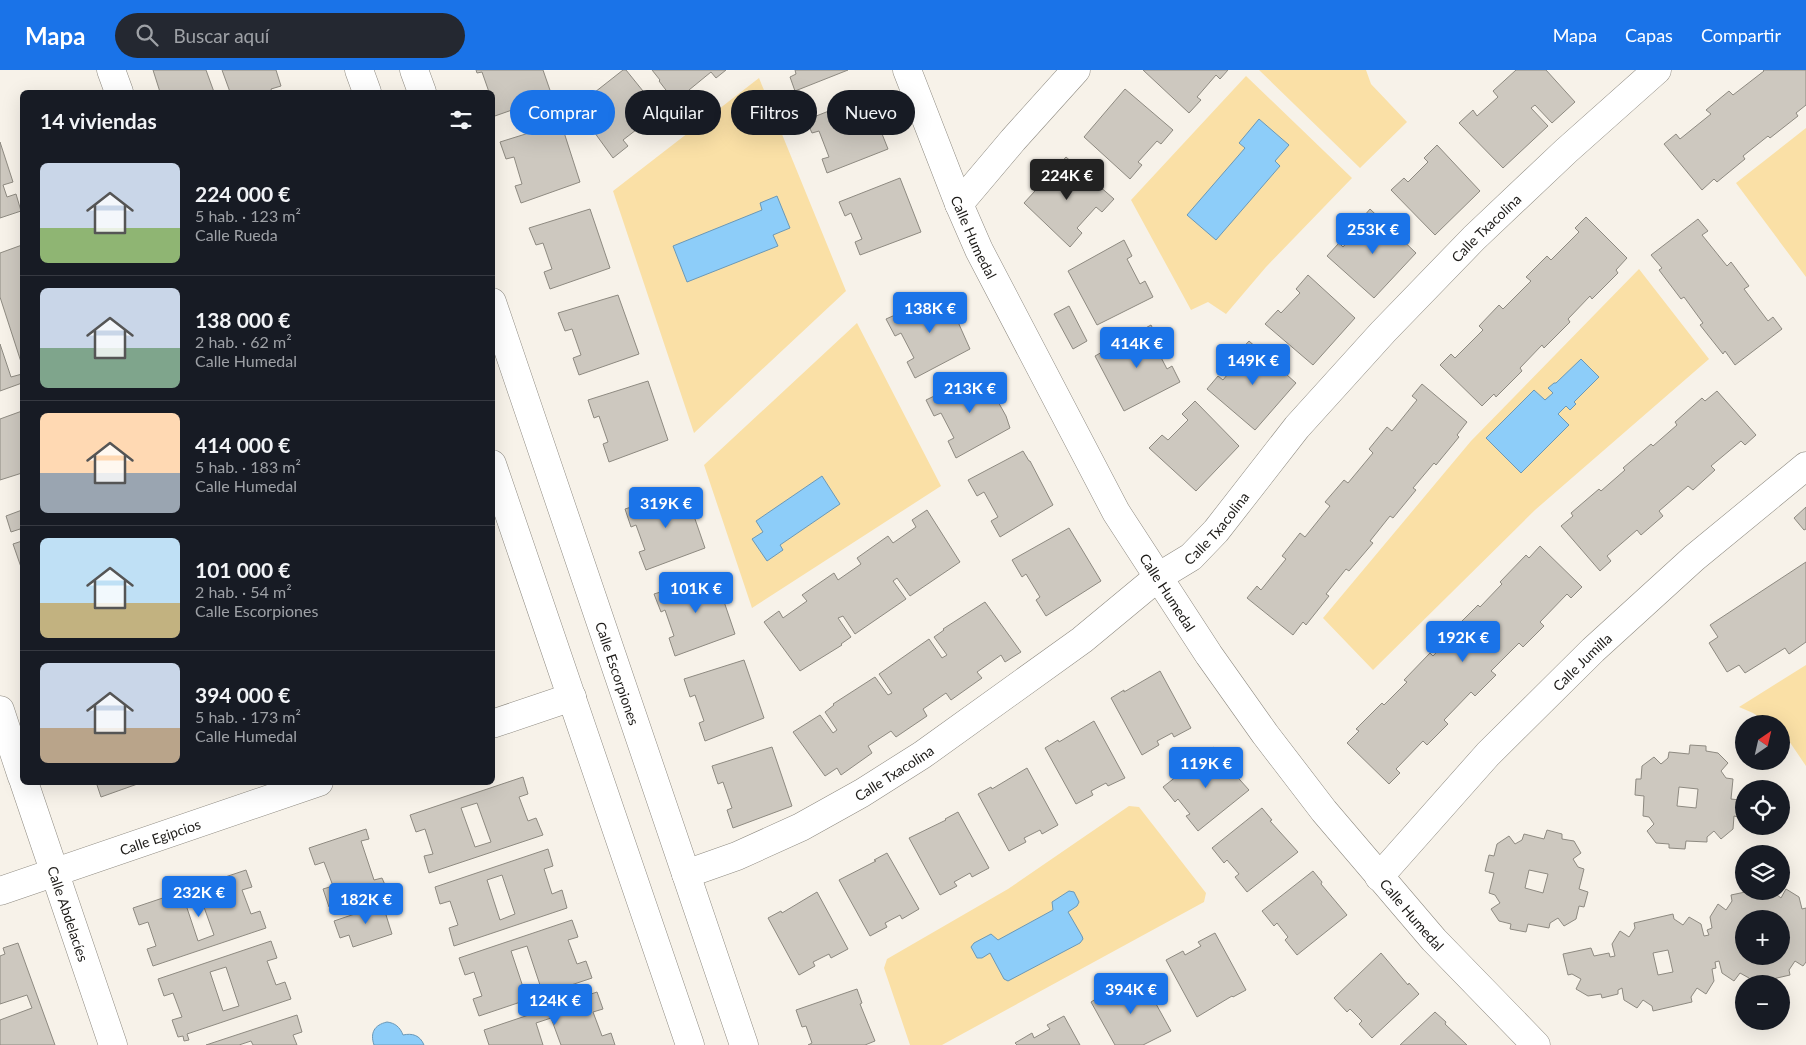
<!DOCTYPE html>
<html lang="es">
<head>
<meta charset="utf-8">
<style>
  body { margin:0; font-family:Lato,sans-serif; background:#242831; color:#f1f3f6; height:100vh; display:flex; flex-direction:column; font-size:19px; white-space:nowrap }
  * { box-sizing:border-box; margin:0 }
  p { font-size:16px; color:#9ea1a6 }
  .icon { flex:none; width:28px; height:28px; fill:none; stroke:currentColor; stroke-width:2; stroke-linecap:round; stroke-linejoin:round }
  .map { position:relative; flex:1; overflow:hidden }
  .sheet { position:absolute; left:20px; top:20px; width:475px; height:695px; display:flex; flex-direction:column; background:#171b24; border-radius:8px; box-shadow:0 5px 20px #0002 }
  .sheet>* { flex:none }
  .guide { position:absolute; left:510px; top:20px; width:475px; height:45px; display:flex; gap:10px }
  .needle { width:32px; rotate:34deg }
  .tools { position:absolute; left:1735px; top:645px; display:grid; gap:10px }
  .tools a { display:grid; place-items:center; width:55px; height:55px; border-radius:50%; background:#171b24; box-shadow:0 5px 20px #0002; font-size:25px }
  .price { position:absolute; translate:-50% -42px; padding:0 11px; border-radius:5px; background:#1a73e8; color:#fff; font-size:16px; line-height:32px; filter:drop-shadow(0 1px 2px #0008) }
  .price::after { content:''; position:absolute; left:50%; top:30px; width:15px; height:11px; margin-left:-8px; background:inherit; clip-path:polygon(0 0,100% 0,50% 100%) }
  .price.active { background:#222; color:#fff }
  ul { padding:0; list-style:none }
  li { display:flex; align-items:center; gap:15px; height:125px; padding:0 20px }
  li+li { border-top:1px solid #363941 }
  li span { display:grid; place-items:center; flex:none; width:140px; height:100px; border-radius:8px; color:#555 }
  li>.icon { margin-inline-start:auto }
  span .icon { width:60px; height:60px; fill:#fffc; stroke-width:1 }
  li b { font-size:21px }
  h2 { display:flex; justify-content:space-between; align-items:center; height:60px; padding:0 20px; font-size:21px }
  .tag { padding:0 18px; border-radius:22px; background:#171b24; box-shadow:0 5px 20px #0002; font-size:18px; line-height:45px }
  .tag.active { background:#1a73e8; color:#fff }
  header { display:flex; align-items:center; gap:30px; box-sizing:border-box; height:70px; padding:0 25px; background:#1a73e8; color:#fff }
  header strong { font-size:24px }
  nav { display:flex; gap:28px; margin-inline-start:auto; font-size:18px }
  .search { width:350px; height:45px; background:#242831; display:flex; align-items:center; gap:12px; box-sizing:border-box; padding:0 18px; border-radius:28px; color:#9ea1a6; font-size:19px }
  .map>svg:first-child { display:block }
  .green { fill:#fae0a6 }
  .water { fill:#8dcdf9; stroke:#6b98b6 }
  .building { fill:#cdc8bf; stroke:#8e8a81; fill-rule:evenodd }
  .lines { fill:none; stroke-linecap:round; stroke-linejoin:round }
  .minor-casing { stroke:#8e8a81; stroke-width:29 }
  .minor { stroke:#fff; stroke-width:28 }
  .labels { text-anchor:middle; dominant-baseline:central; stroke-width:5; stroke-linejoin:round; paint-order:stroke }
  .street-label { font-size:14px; fill:#1d1b18; stroke:#f7f2e9 }
</style>
</head>
<body>
<header>
<strong>Mapa</strong>
<div class="search"><svg class="icon" aria-label="search" viewBox="0 0 24 24"><circle cx="10" cy="10" r="6"/><path d="M15 15l6 6"/></svg>Buscar aquí</div>
<nav><a>Mapa</a><a>Capas</a><a>Compartir</a></nav>
</header>
<div class="map">
<svg width="1806" height="975" viewBox="0 0 1806 975">
  <rect width="100%" height="100%" fill="#f7f2e9"/>
  <path class="green" d="M1259,0H1366L1371,14L1407,52L1360,98Z
    M1246,6L1352,108L1266,197L1226,244L1208,232L1191,240L1131,130Z
    M759,8L846,221L694,363L613,121Z
    M1806,58V207L1736,113Z
    M1639,199L1709,289L1535,440L1373,600L1323,548L1471,371Z
    M857,253L941,416L752,538L704,395Z
    M1806,595V696L1789,671L1781,664V654H1769L1753,643L1739,637Z
    M1129,736L1139,737L1206,823L1204,832L942,975H910L884,898L887,889L1008,819Z"/>
  <path class="water" d="M1259,49L1289,75L1275,91L1280,96L1216,170L1187,145L1245,78L1239,73Z
    M777,126L790,158L773,165L778,176L687,212L673,176L762,140L760,133Z
    M1581,289L1599,307L1574,332L1576,334L1570,340L1566,336L1558,344L1569,355L1521,403L1486,368L1534,320L1545,330L1553,323L1548,318L1554,313H1556Z
    M822,406L840,434L780,475L783,480L767,491L752,469L763,462L756,451Z
    M1069,821L1074,822L1079,832L1077,836L1068,842L1082,866L1083,869L1080,873L1008,911L1004,909L990,883L982,888H977L971,877L974,873L991,864L998,870L1053,840L1052,832Z
    M387,952C395,953 400,957 403,965C412,963 420,965 424,975H374C370,963 374,955 387,952Z"/>
  <path class="building" d="M153,0H206L214,22H160Z
    M222,0H276L281,16L271,19L272,22H230Z
    M476,0H543L552,26L492,47V22H489L482,2L477,3Z
    M623,0H626L664,47L650,59L645,53L623,70L628,76L613,88L576,37Z
    M652,0H726L716,8L711,2L689,20L694,26L679,37L659,11L660,10Z
    M795,0H848L795,21L790,7L796,4Z
    M1143,0H1228L1220,9L1216,5L1197,27L1201,30L1189,43Z
    M1516,0H1546L1575,32L1552,53L1535,35L1531,38L1548,56L1503,98L1459,53L1473,40L1477,46L1498,27L1493,21Z
    M1763,0H1806V35L1796,43L1798,46L1770,68L1768,66L1743,86L1745,89L1717,112L1714,109L1702,120L1664,74L1676,64L1680,69L1711,44L1706,40L1729,21L1733,25L1764,1Z
    M1125,19L1173,60L1161,74L1157,71L1138,92L1142,95L1130,109L1084,67Z
    M867,26L888,79L827,103L822,89L829,87L819,61L812,63L806,50Z
    M561,53L580,112L521,133L515,116L522,114L514,87L506,89L500,72Z
    M0,72L13,112L3,115L7,127L16,124L21,141L0,148Z
    M1437,75L1480,121L1435,165L1391,120L1404,108L1408,112L1428,92L1424,88Z
    M1066,87L1114,129L1102,142L1096,137L1077,158L1082,163L1070,177L1024,133Z
    M900,108L921,162L860,185L855,172L862,169L851,143L845,146L839,132Z
    M590,139L610,198L550,219L544,202L552,199L543,173L536,175L529,158Z
    M1370,139L1416,183L1374,228L1327,186L1339,173L1343,177L1362,156L1359,152Z
    M1586,147L1627,188L1616,200L1618,203L1592,229L1590,226L1568,249L1570,252L1544,278L1542,275L1520,298L1522,301L1496,327L1494,324L1482,336L1440,295L1451,284L1455,288L1483,260L1479,256L1499,235L1503,239L1531,211L1526,207L1547,186L1551,190L1579,162L1575,158Z
    M1698,149L1708,161L1702,165L1727,196L1731,192L1749,216L1744,219L1768,251L1773,247L1782,259L1735,295L1725,281L1723,284L1700,255L1703,253L1684,227L1681,229L1659,200L1662,198L1651,185Z
    M1124,170L1132,186L1127,189L1140,214L1145,211L1153,227L1097,255L1068,201Z
    M22,175V295L0,227V183Z
    M1308,205L1355,248L1313,295L1265,254L1278,240L1281,243L1300,223L1296,219Z
    M943,224L948,235L950,234L970,279L915,308L907,292L914,288L901,263L895,266L886,249Z
    M618,225L639,284L579,305L573,288L581,285L572,259L565,261L558,243Z
    M1069,236L1087,271L1073,279L1054,244Z
    M1151,255L1159,271L1154,274L1167,299L1172,296L1180,312L1124,341L1095,286Z
    M1249,271L1296,313L1255,360L1207,319L1218,306L1223,310L1241,288L1237,284Z
    M0,274L11,307L22,304V313L0,321Z
    M982,303L1006,346L1010,358L956,388L948,371L954,368L941,343L934,346L926,330Z
    M648,311L668,370L609,392L603,374L608,372L599,346L594,348L588,330Z
    M1422,314L1467,352L1457,365L1459,367L1436,395L1434,393L1413,418L1416,420L1393,448L1390,446L1370,471L1373,473L1349,501L1346,499L1326,524L1329,526L1306,555L1303,552L1293,565L1247,528L1257,516L1261,520L1286,489L1282,486L1300,463L1305,467L1330,436L1325,432L1344,410L1348,413L1373,383L1369,379L1387,357L1392,361L1417,330L1412,326Z
    M1717,321L1756,365L1745,375L1741,371L1711,396L1715,400L1693,420L1688,416L1659,441L1663,446L1641,465L1637,460L1607,486L1611,491L1600,501L1561,456L1573,446L1571,443L1599,419L1601,421L1625,400L1623,398L1651,374L1653,376L1677,355L1675,352L1702,328L1705,331Z
    M1195,331L1239,376L1196,421L1149,378L1162,365L1168,370L1188,350L1182,344Z
    M22,341V403L0,410V349Z
    M1023,381L1029,391H1030L1053,435L1000,467L991,451L998,447L984,422L977,426L968,410Z
    M685,420L705,478L646,500L639,482L645,480L636,455L631,457L625,439Z
    M1806,437V459L1804,460L1794,448Z
    M22,440V466L20,459L11,462L6,446Z
    M927,440L960,492L910,526L897,508L893,511L906,529L855,564L843,546L838,548L851,567L841,574L842,575L800,601L764,552L779,541L783,548L807,531L802,525L834,503L838,510L861,494L857,488L888,466L893,473L916,457L912,450Z
    M1069,458L1101,511L1046,546L1036,530L1040,527L1026,504L1022,507L1012,490Z
    M22,471V500L13,474Z
    M1540,476L1582,517L1571,528L1567,524L1540,552L1544,556L1523,577L1519,573L1491,601L1496,605L1475,626L1471,622L1444,650L1448,654L1427,675L1423,671L1396,699L1400,703L1389,714L1347,673L1359,661L1356,659L1382,633L1384,635L1407,612L1404,610L1430,583L1433,586L1455,563L1452,561L1478,535L1480,537L1502,514L1500,512L1526,485L1529,488Z
    M1806,492V572L1789,584L1785,578L1745,603L1739,595L1727,602L1709,573L1718,567L1710,555Z
    M715,505L735,564L675,586L669,568L674,566L665,540L661,542L654,524Z
    M985,532L1021,582L1005,592L1001,585L977,602L982,608L951,630L946,623L923,639L927,646L896,667L891,661L868,676L872,683L841,705L837,698L825,706L793,662L820,645L833,663L837,660L825,642L834,635L833,634L875,607L888,625L892,623L879,604L929,569L942,588L947,585L934,567L944,560L943,559Z
    M744,590L764,648L705,671L699,653L704,651L695,625L690,627L684,609Z
    M1160,601L1191,658L1174,667L1172,663L1157,671L1159,675L1142,685L1111,628L1124,620V622Z
    M1094,651L1125,708L1108,716L1106,713L1091,721L1093,725L1076,734L1045,678L1058,670L1059,672Z
    M1690,675L1706,676V681L1718,683L1728,693L1721,701L1726,708L1733,709L1731,729L1740,730L1738,747L1734,746L1733,759L1721,769L1714,761L1707,767V772L1686,771L1685,779L1669,778V774L1656,773L1647,761L1654,754L1649,747L1643,746L1644,726L1635,725L1636,709H1641L1642,696L1654,687L1661,694L1668,688L1669,682L1689,684ZM1679,717L1698,719L1696,738L1677,736Z
    M772,677L792,736L733,758L727,740L732,738L723,712L718,714L712,696Z
    M1214,677L1223,689L1222,690L1249,720L1198,761L1186,746L1190,744L1178,729L1175,732L1163,717Z
    M1027,698L1058,755L1042,764L1040,760L1024,768L1026,772L1009,781L978,724L991,717L992,719Z
    M523,707L528,724L519,727L528,751L536,748L543,765L429,803L424,786L433,784L425,759L416,762L410,745ZM477,733L491,772L475,777L461,738Z
    M96,712H143L101,727Z
    M1262,738L1272,750L1270,751L1298,782L1247,822L1235,807L1239,804L1227,790L1224,793L1212,778Z
    M958,742L989,798L972,807L970,803L954,812L957,816L940,825L909,768L946,750L945,749Z
    M366,759L369,769L361,771L374,810L382,808L386,817L329,837L323,819L333,816L324,792L315,795L309,778Z
    M1547,760L1562,764V769L1574,771L1581,783L1573,789L1578,797L1584,799L1579,819L1588,822L1584,837L1579,836L1576,849L1564,856L1558,848L1550,853L1549,858L1528,854L1526,862L1510,859L1511,854L1499,851L1491,839L1500,833L1495,825L1489,823L1494,803L1485,801L1489,785L1494,786L1497,774L1509,766L1515,774L1522,770L1524,764L1544,769ZM1529,800L1548,804L1543,823L1525,818Z
    M548,779L553,796L544,799L552,824L562,820L567,838L454,876L449,858L458,855L450,831L440,834L435,817ZM502,805L515,844L500,850L487,810Z
    M887,783L919,839L902,849L900,845L885,853L887,857L870,866L839,810L876,791L874,790Z
    M246,800L252,817L242,820L251,844L260,841L266,858L153,896L147,879L156,876L148,852L139,855L133,838ZM200,826L214,865L198,871L185,832Z
    M1313,801L1322,812L1321,814L1347,845L1297,885L1285,870L1288,867L1277,853L1274,856L1262,841Z
    M1786,819L1799,827L1802,839L1806,838V892L1803,896L1795,891L1789,900L1790,905L1751,914L1749,908L1740,903L1734,911L1722,903L1719,891L1715,892L1716,898L1712,899L1714,911L1706,924L1697,918L1691,927L1692,932L1653,941L1652,936L1643,930L1637,938L1624,930L1622,918L1618,920V924L1602,928L1601,924L1588,926L1576,919L1581,909L1572,904L1568,905L1563,884L1591,878L1594,886L1609,883L1610,887L1615,886L1612,874L1620,861L1629,867L1635,858L1634,853L1673,844L1674,849L1683,855L1689,847L1701,854L1704,866L1709,865L1707,860L1712,858L1710,847L1718,834L1726,840L1732,831L1731,825L1750,821H1772L1781,828ZM1744,849H1781V886H1744ZM1668,880L1673,902L1658,905L1653,883Z
    M817,822L848,879L831,888L829,884L813,892L815,896L799,905L768,848L781,841L782,843Z
    M390,832L394,842L386,845L392,864L353,877L349,865L340,868L334,851Z
    M572,850L578,867L568,870L577,894L586,891L592,908L479,946L473,929L482,926L474,902L465,905L459,888ZM527,876L540,915L524,920L511,881Z
    M1215,863L1246,920L1233,927L1232,926L1197,947L1166,890L1183,881L1185,885L1201,876L1198,872Z
    M271,871L277,888L267,891L276,915L285,912L291,929L187,964L189,970L184,971L183,966L178,967L172,950L182,947L173,923L164,926L158,909ZM226,897L239,936L223,941L210,902Z
    M18,873L55,975H0V950L32,938L27,925L0,934V886L5,884L3,878Z
    M1381,883L1408,915L1409,913L1419,924L1372,968L1359,954L1362,951L1350,939L1347,942L1334,928Z
    M1140,905L1171,961L1143,975H1115L1091,932L1107,922L1109,926L1125,918L1123,914Z
    M857,919L862,933L860,934L875,971L865,975H808L812,973L806,956L802,957L796,940Z
    M597,922L603,939L593,942L602,966L611,963L615,975H561L551,948L536,953L543,975H489L484,960Z
    M1435,942L1446,952L1445,954L1467,975H1400Z
    M297,945L302,962L293,965L297,975H253L251,971L239,975H206Z
    M1064,946L1080,975H1017L1015,973L1032,963L1034,968L1050,959L1047,955Z"/>
  <g class="lines">
    <g class="minor-casing">
      <g id="minor">
        <path d="M111,0L119,22"/>
        <path d="M359,0L367,22"/>
        <path d="M414,0L422,22"/>
        <path id="s1" d="M907,0L959,134L979,180L1116,442L1209,585L1265,664L1324,741L1434,870L1536,975"/>
        <path d="M959,134L1013,70L1076,0"/>
        <path id="s2" d="M492,232L744,975"/>
        <path d="M492,394L690,975"/>
        <path d="M0,640L22,707"/>
        <path d="M492,654L572,627"/>
        <path id="s3" d="M24,712L113,975"/>
        <path id="s4" d="M686,804L737,786L801,757L862,723L922,685L1082,570L1158,507L1191,487L1216,461L1297,357L1383,262L1474,168L1566,81L1657,0"/>
        <path id="s5" d="M1379,807L1488,684L1593,580L1694,488L1806,396"/>
        <path id="s6" d="M0,821L319,712"/>
      </g>
    </g>
    <use href="#minor" class="minor"/>
  </g>
  <g class="labels">
    <g class="street-label">
      <text stroke="none"><textPath href="#s4" startOffset="1042">Calle Txacolina</textPath></text>
      <text stroke="none"><textPath href="#s1" startOffset="180">Calle Humedal</textPath></text>
      <text stroke="none"><textPath href="#s4" startOffset="638">Calle Txacolina</textPath></text>
      <text stroke="none"><textPath href="#s1" startOffset="585">Calle Humedal</textPath></text>
      <text stroke="none"><textPath href="#s5" startOffset="296">Calle Jumilla</textPath></text>
      <text stroke="none"><textPath href="#s2" startOffset="392">Calle Escorpiones</textPath></text>
      <text stroke="none"><textPath href="#s4" startOffset="232">Calle Txacolina</textPath></text>
      <text stroke="none"><textPath href="#s6" startOffset="169">Calle Egipcios</textPath></text>
      <text stroke="none"><textPath href="#s3" startOffset="139">Calle Abdelacíes</textPath></text>
      <text stroke="none"><textPath href="#s1" startOffset="990">Calle Humedal</textPath></text>
    </g>
  </g>
</svg>
<div class="tools">
<a><svg class="needle" viewBox="-14 -14 28 28"><path d="M0-13l5 13h-10z" fill="#e53935"/><path d="M0 13l5-13h-10z" fill="#9ea1a6"/></svg></a>
<a><svg class="icon" aria-label="locate" viewBox="0 0 24 24"><circle cx="12" cy="12" r="6"/><path d="M12 2v4M12 18v4M2 12h4M18 12h4"/></svg></a>
<a><svg class="icon" aria-label="layers" viewBox="0 0 24 24"><path d="M12 4l9 5-9 5-9-5zM3 14l9 5 9-5"/></svg></a>
<a>+</a>
<a>−</a>
</div>
<b class="price active" style="left:1067px;top:131px">224K €</b>
<b class="price" style="left:1373px;top:185px">253K €</b>
<b class="price" style="left:930px;top:264px">138K €</b>
<b class="price" style="left:1137px;top:299px">414K €</b>
<b class="price" style="left:1253px;top:316px">149K €</b>
<b class="price" style="left:970px;top:344px">213K €</b>
<b class="price" style="left:666px;top:459px">319K €</b>
<b class="price" style="left:696px;top:544px">101K €</b>
<b class="price" style="left:1463px;top:593px">192K €</b>
<b class="price" style="left:1206px;top:719px">119K €</b>
<b class="price" style="left:199px;top:848px">232K €</b>
<b class="price" style="left:366px;top:855px">182K €</b>
<b class="price" style="left:1131px;top:945px">394K €</b>
<b class="price" style="left:555px;top:956px">124K €</b>
<div class="guide">
<a class="tag active">Comprar</a>
<a class="tag">Alquilar</a>
<a class="tag">Filtros</a>
<a class="tag">Nuevo</a>
</div>
<section class="sheet">
<h2>14 viviendas<svg class="icon" aria-label="filters" viewBox="0 0 24 24"><path d="M4 7h16M4 17h16"/><circle cx="9" cy="7" r="2"/><circle cx="15" cy="17" r="2"/></svg></h2>
<ul>
<li><span style="background:linear-gradient(#c9d6e8 65%,#8fb573 0)"><svg class="icon" aria-label="home" viewBox="0 0 24 24"><path d="M3 11l9-7 9 7M6 9v11h12V9"/></svg></span><div><b>224 000 €</b><p>5 hab. · 123 m²</p><p>Calle Rueda</p></div></li>
<li><span style="background:linear-gradient(#c9d6e8 60%,#7fa58c 0)"><svg class="icon" aria-label="home" viewBox="0 0 24 24"><path d="M3 11l9-7 9 7M6 9v11h12V9"/></svg></span><div><b>138 000 €</b><p>2 hab. · 62 m²</p><p>Calle Humedal</p></div></li>
<li><span style="background:linear-gradient(#ffd9b3 60%,#9aa5b1 0)"><svg class="icon" aria-label="home" viewBox="0 0 24 24"><path d="M3 11l9-7 9 7M6 9v11h12V9"/></svg></span><div><b>414 000 €</b><p>5 hab. · 183 m²</p><p>Calle Humedal</p></div></li>
<li><span style="background:linear-gradient(#bfe0f5 65%,#c2b280 0)"><svg class="icon" aria-label="home" viewBox="0 0 24 24"><path d="M3 11l9-7 9 7M6 9v11h12V9"/></svg></span><div><b>101 000 €</b><p>2 hab. · 54 m²</p><p>Calle Escorpiones</p></div></li>
<li><span style="background:linear-gradient(#c9d6e8 65%,#b9a48a 0)"><svg class="icon" aria-label="home" viewBox="0 0 24 24"><path d="M3 11l9-7 9 7M6 9v11h12V9"/></svg></span><div><b>394 000 €</b><p>5 hab. · 173 m²</p><p>Calle Humedal</p></div></li>
</ul>
</section>
</div>
</body>
</html>
